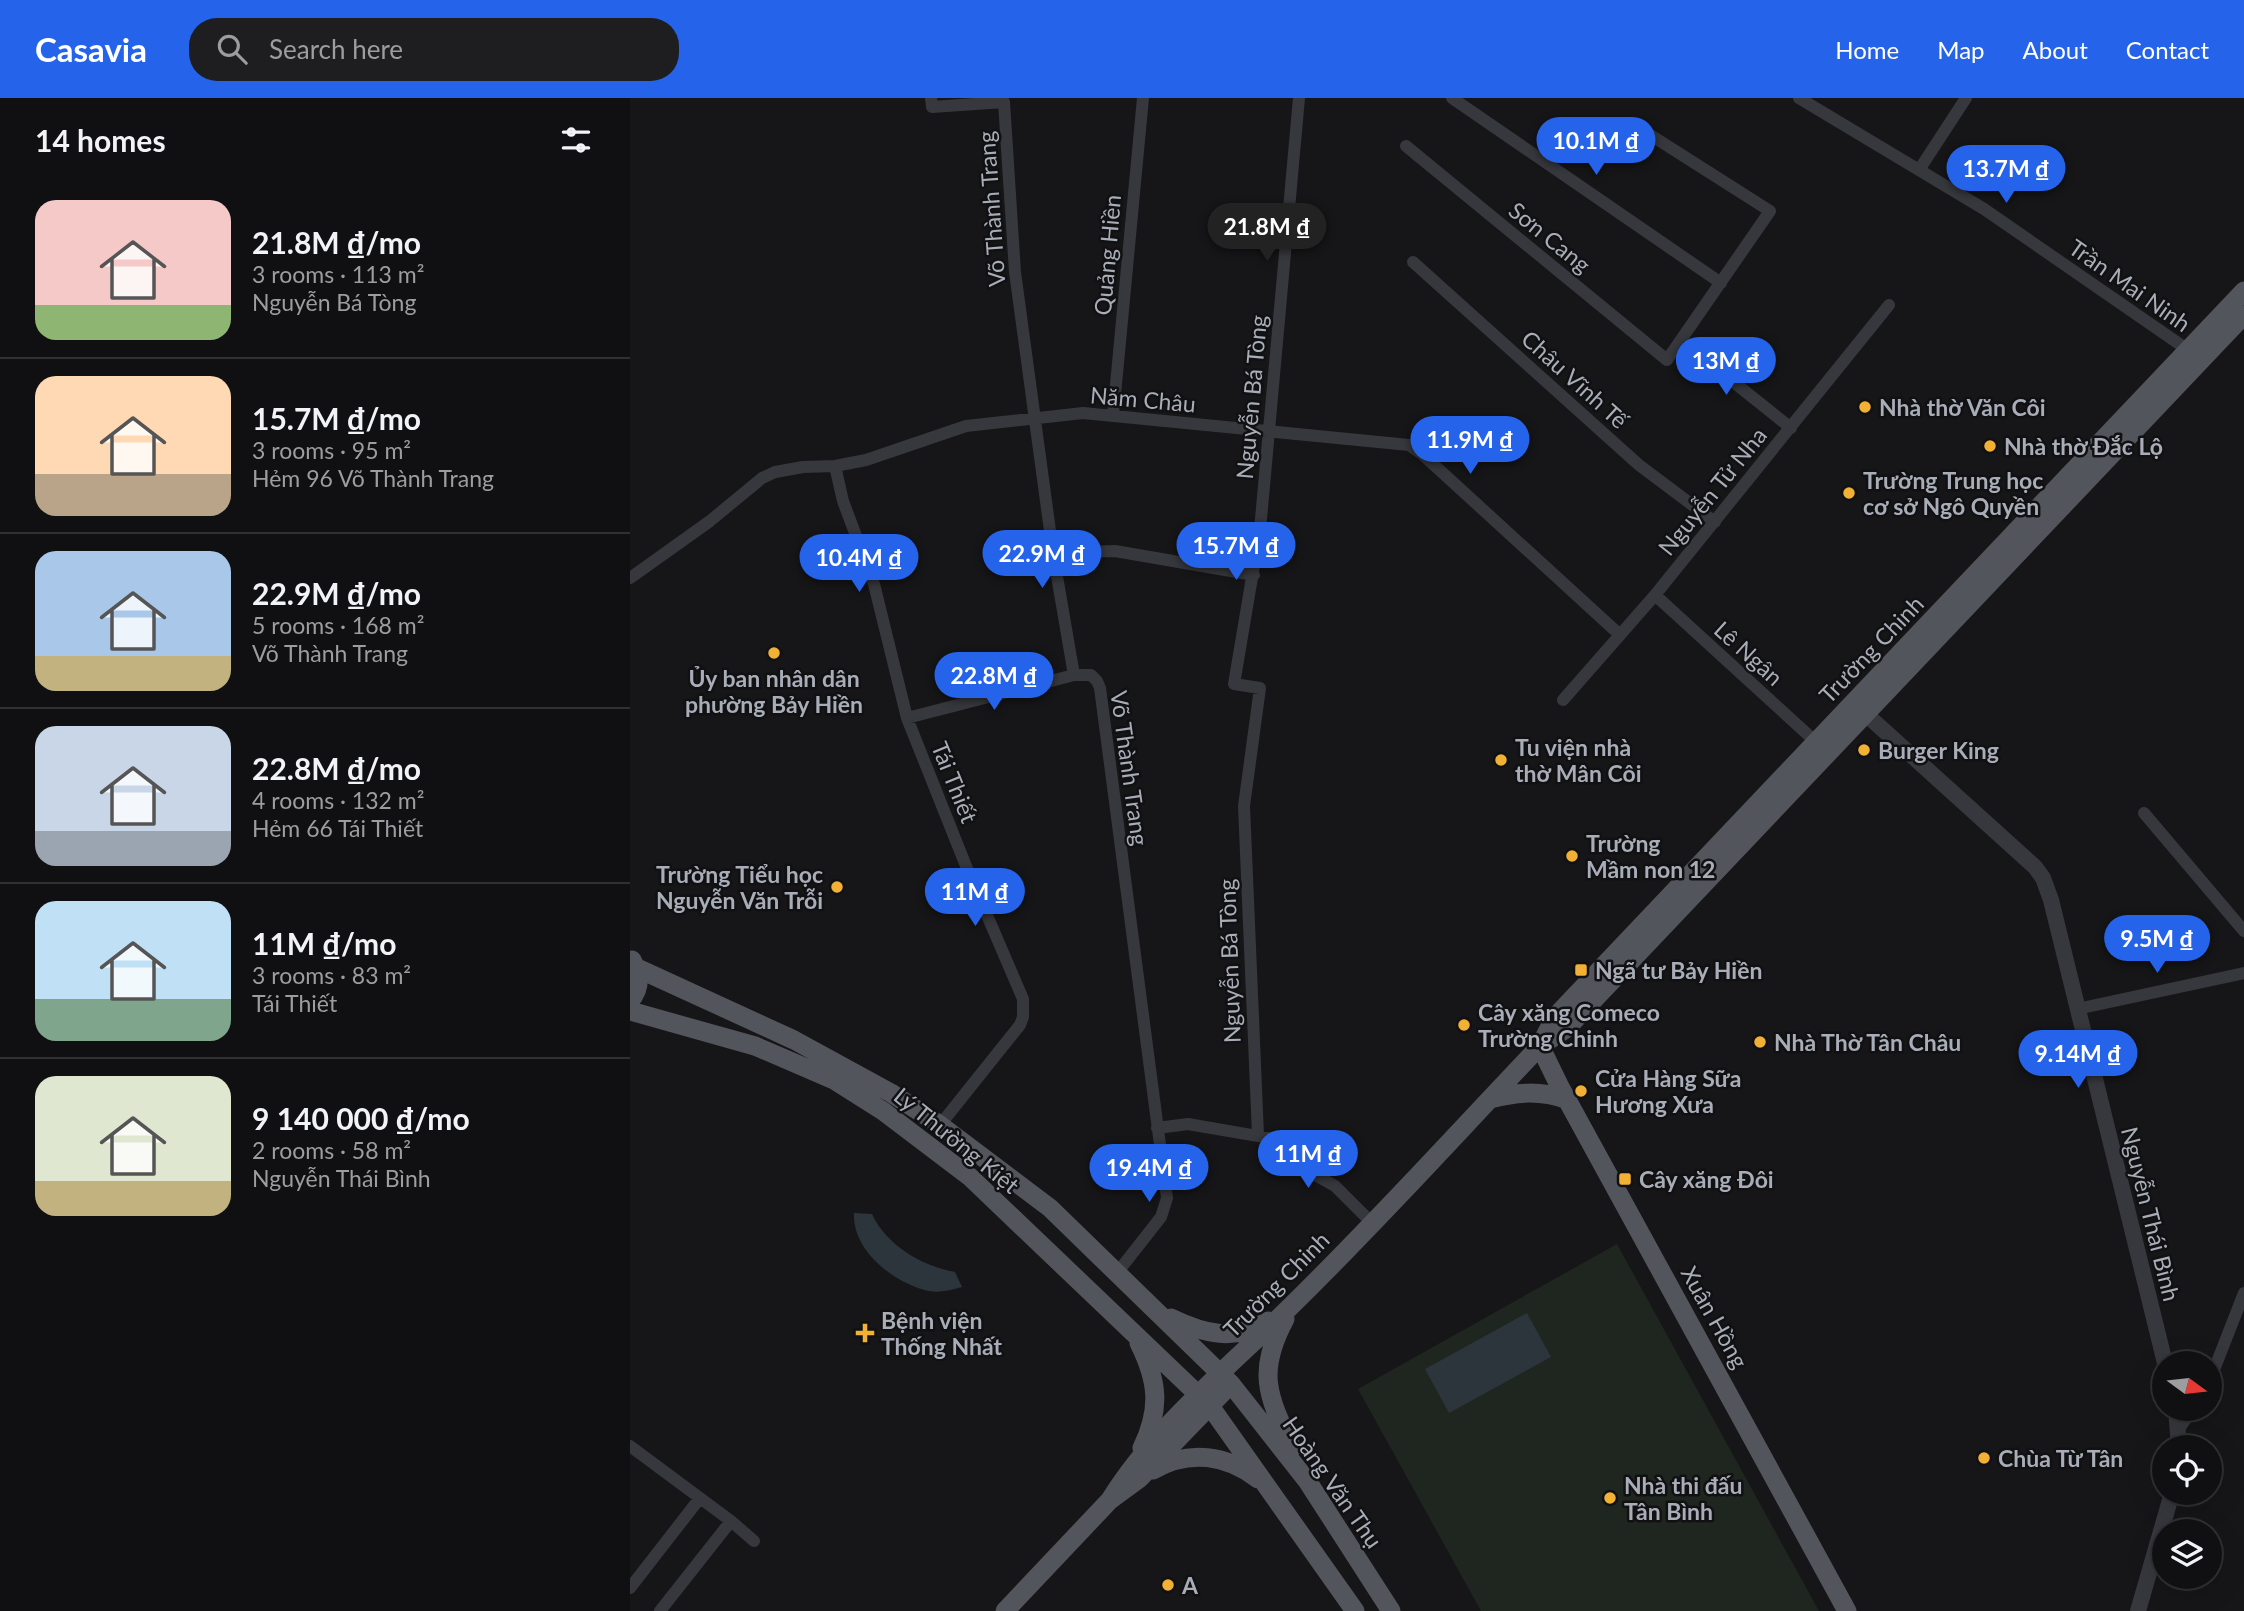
<!DOCTYPE html>
<html lang="en">
<head>
<meta charset="utf-8">
<style>
  body { margin:0; font-family:Lato,sans-serif; background:#1e1e20; color:#f1f3f6; height:100vh; display:flex; flex-direction:column; font-size:26px; white-space:nowrap }
  * { box-sizing:border-box; margin:0 }
  p { font-size:23px; color:#9c9d9f }
  .icon { flex:none; width:38px; height:38px; fill:none; stroke:currentColor; stroke-width:2; stroke-linecap:round; stroke-linejoin:round }
  .map { position:relative; flex:1; overflow:hidden }
  .sheet { display:flex; flex-direction:column; background:#101012; width:630px }
  .sheet>* { flex:none }
  .needle { width:46px; rotate:105deg }
  .buttons { position:absolute; left:1522px; top:1253px; display:grid; gap:14px }
  .buttons a { display:grid; place-items:center; width:70px; height:70px; border-radius:50%; background:#101012; box-shadow:0 7px 28px #0002,0 0 0 2px #303032; font-size:35px }
  .price { position:absolute; translate:-50% -60px; padding:0 16px; border-radius:24px; background:#2563eb; color:#fff; font-size:23px; line-height:46px; filter:drop-shadow(0 2px 4px #0008) }
  .price::after { content:''; position:absolute; left:50%; top:42px; width:21px; height:16px; margin-left:-10px; background:inherit; clip-path:polygon(0 0,100% 0,50% 100%) }
  .price.selected { background:#222; color:#fff }
  ul { padding:0; list-style:none }
  li { display:flex; align-items:center; gap:21px; height:175px; padding:0 35px }
  li+li { border-top:2px solid #303032 }
  li span { display:grid; place-items:center; flex:none; width:196px; height:140px; border-radius:21px; color:#555 }
  li>.icon { margin-inline-start:auto }
  span .icon { width:84px; height:84px; fill:#fffc; stroke-width:1 }
  li b { font-size:30px }
  h2 { display:flex; justify-content:space-between; align-items:center; height:84px; padding:0 35px; font-size:30px }
  header { display:flex; align-items:center; gap:42px; box-sizing:border-box; height:98px; padding:0 35px; background:#2563eb; color:#fff }
  header strong { font-size:33px }
  nav { display:flex; gap:38px; margin-inline-start:auto; font-size:24px }
  .search { width:490px; height:63px; background:#1e1e20; display:flex; align-items:center; gap:18px; box-sizing:border-box; padding:0 24px; border-radius:28px; color:#9c9d9f; font-size:26px }
  main { display:flex; flex:1; min-height:0 }
  .map>svg:first-child { display:block }
  .green { fill:#1e261f }
  .water { fill:#2c353c }
  .lines { fill:none; stroke-linecap:round; stroke-linejoin:round }
  .minor { stroke:#37383d; stroke-width:12 }
  .tertiary { stroke:#37383d; stroke-width:16 }
  .primary { stroke:#53555c; stroke-width:19 }
  .poi-dot { fill:#f2b134; stroke:#111113; stroke-width:2.5 }
  .labels { text-anchor:middle; dominant-baseline:central; stroke-width:5; stroke-linejoin:round; paint-order:stroke }
  .street-label { font-size:23px; fill:#a8adb8; stroke:#111113 }
  .poi-label { font-size:23px; font-weight:bold; fill:#a8adb8; stroke:#111113; text-anchor:start }
</style>
</head>
<body>
<header>
<strong>Casavia</strong>
<div class="search"><svg class="icon" aria-label="search" viewBox="0 0 24 24"><circle cx="10" cy="10" r="6"/><path d="M15 15l6 6"/></svg>Search here</div>
<nav><a>Home</a><a>Map</a><a>About</a><a>Contact</a></nav>
</header>
<main>
<section class="sheet">
<h2>14 homes<svg class="icon" aria-label="filters" viewBox="0 0 24 24"><path d="M4 7h16M4 17h16"/><circle cx="9" cy="7" r="2"/><circle cx="15" cy="17" r="2"/></svg></h2>
<ul>
<li><span style="background:linear-gradient(#f6c9c9 75%,#8fb573 0)"><svg class="icon" aria-label="home" viewBox="0 0 24 24"><path d="M3 11l9-7 9 7M6 9v11h12V9"/></svg></span><div><b>21.8M ₫/mo</b><p>3 rooms · 113 m²</p><p>Nguyễn Bá Tòng</p></div></li>
<li><span style="background:linear-gradient(#ffd9b3 70%,#b9a48a 0)"><svg class="icon" aria-label="home" viewBox="0 0 24 24"><path d="M3 11l9-7 9 7M6 9v11h12V9"/></svg></span><div><b>15.7M ₫/mo</b><p>3 rooms · 95 m²</p><p>Hẻm 96 Võ Thành Trang</p></div></li>
<li><span style="background:linear-gradient(#a9c7e8 75%,#c2b280 0)"><svg class="icon" aria-label="home" viewBox="0 0 24 24"><path d="M3 11l9-7 9 7M6 9v11h12V9"/></svg></span><div><b>22.9M ₫/mo</b><p>5 rooms · 168 m²</p><p>Võ Thành Trang</p></div></li>
<li><span style="background:linear-gradient(#c9d6e8 75%,#9aa5b1 0)"><svg class="icon" aria-label="home" viewBox="0 0 24 24"><path d="M3 11l9-7 9 7M6 9v11h12V9"/></svg></span><div><b>22.8M ₫/mo</b><p>4 rooms · 132 m²</p><p>Hẻm 66 Tái Thiết</p></div></li>
<li><span style="background:linear-gradient(#bfe0f5 70%,#7fa58c 0)"><svg class="icon" aria-label="home" viewBox="0 0 24 24"><path d="M3 11l9-7 9 7M6 9v11h12V9"/></svg></span><div><b>11M ₫/mo</b><p>3 rooms · 83 m²</p><p>Tái Thiết</p></div></li>
<li><span style="background:linear-gradient(#dfe7d0 75%,#c2b280 0)"><svg class="icon" aria-label="home" viewBox="0 0 24 24"><path d="M3 11l9-7 9 7M6 9v11h12V9"/></svg></span><div><b>9 140 000 ₫/mo</b><p>2 rooms · 58 m²</p><p>Nguyễn Thái Bình</p></div></li>
</ul>
</section>
<div class="map">
<svg width="1614" height="1513" viewBox="0 0 1614 1513">
  <rect width="100%" height="100%" fill="#161618"/>
  <path class="green" d="M987,1146L1189,1513H851L728,1291Z"/>
  <path class="water" d="M224,1115L242,1116C256,1147 292,1168 325,1174L332,1189C321,1192 310,1195 299,1193C265,1186 222,1153 224,1115Z
    M897,1215L921,1259L819,1315L795,1271Z"/>
  <g class="lines">
    <path class="minor" d="M301,0L302,9L374,4L385,174L423,455L444,577H461L467,583L470,590L537,1100L531,1119L487,1175
      M822,0L1091,185
      M1169,0L1354,111L1558,252
      M776,48L1037,262L1140,113L1011,31
      M1289,72L1336,0
      M783,164L1009,367L1085,424
      M1051,242L1161,330
      M483,318L513,0
      M205,368L213,403L244,486L277,620L338,773L393,901V919L390,927L310,1027
      M423,455L485,453L624,477
      M0,480L80,423L132,380L145,374L173,369L205,368L236,362L336,328L453,315L779,347L792,356L990,537
      M1025,497L1186,644
      M933,602L1025,497L1259,207
      M277,620L444,577
      M1514,715L1614,833
      M1447,911L1614,875
      M527,1030L558,1026L645,1041L659,1051L680,1074L705,1088L742,1125
      M628,1037L614,708L630,590L604,586L630,432L669,0
      M1580,1282L1614,1195
      M1548,1332L1563,1311
      M0,1348L101,1423L124,1443
      M0,1490L70,1400
      M30,1513L101,1423"/>
    <path class="tertiary" d="M1228,609L1405,769L1413,780L1421,802L1535,1265
      M1546,1311L1549,1349
      M1508,1513L1542,1395"/>
    <path class="primary" d="M7,870L164,942L261,995L310,1027L420,1110L601,1286L678,1384L761,1513
      M0,903C11,890 10,876 2,862
      M0,913L125,948L204,982L253,1013L340,1079L580,1308L725,1513
      M912,944L925,919L1614,193
      M910,948L929,987L1217,1513
      M860,1001C888,994 910,992 938,1002
      M541,1220C574,1236 605,1244 638,1223
      M655,1221C626,1275 638,1298 662,1350
      M509,1245C528,1283 531,1311 512,1350
      M523,1372C559,1351 597,1357 628,1381
      M480,1402C526,1328 598,1270 660,1209C746,1125 827,1035 910,948L937,930L1614,217
      M375,1513L480,1402L510,1380L601,1286"/>
  </g>
  <g class="poi-dot">
    <circle cx="1235" cy="309" r="7"/>
    <circle cx="1360" cy="348" r="7"/>
    <circle cx="1219" cy="395" r="7"/>
    <circle cx="144" cy="555" r="7"/>
    <circle cx="1234" cy="652" r="7"/>
    <circle cx="871" cy="662" r="7"/>
    <circle cx="942" cy="758" r="7"/>
    <circle cx="207" cy="789" r="7"/>
    <rect x="944" y="865" width="14" height="14" rx="3.5"/>
    <circle cx="834" cy="927" r="7"/>
    <circle cx="1130" cy="944" r="7"/>
    <circle cx="951" cy="993" r="7"/>
    <rect x="988" y="1074" width="14" height="14" rx="3.5"/>
    <path d="M231.5 1224.5h7v7h7v7h-7v7h-7v-7h-7v-7h7z"/>
    <circle cx="1354" cy="1360" r="7"/>
    <circle cx="980" cy="1400" r="7"/>
    <circle cx="538" cy="1487" r="7"/>
  </g>
  <g class="labels">
    <g class="street-label">
      <text transform="translate(361 111) rotate(-94)">Võ Thành Trang</text>
      <text transform="translate(920 139) rotate(39)">Sơn Cang</text>
      <text transform="translate(477 157) rotate(-85)">Quảng Hiền</text>
      <text transform="translate(1500 187) rotate(35)">Trần Mai Ninh</text>
      <text transform="translate(945 281) rotate(42)">Châu Vĩnh Tế</text>
      <text transform="translate(621 299) rotate(-85)">Nguyễn Bá Tòng</text>
      <text transform="translate(513 301) rotate(5)">Năm Châu</text>
      <text transform="translate(1082 393) rotate(-51)">Nguyễn Tử Nha</text>
      <text transform="translate(1241 551) rotate(-46)">Trường Chinh</text>
      <text transform="translate(1119 555) rotate(42)">Lê Ngân</text>
      <text transform="translate(500 670) rotate(82)">Võ Thành Trang</text>
      <text transform="translate(325 684) rotate(68)">Tái Thiết</text>
      <text transform="translate(599 863) rotate(-92)">Nguyễn Bá Tòng</text>
      <text transform="translate(327 1042) rotate(39)">Lý Thường Kiệt</text>
      <text transform="translate(1521 1116) rotate(76)">Nguyễn Thái Bình</text>
      <text transform="translate(646 1186) rotate(-45)">Trường Chinh</text>
      <text transform="translate(1085 1219) rotate(61)">Xuân Hồng</text>
      <text transform="translate(703 1384) rotate(55)">Hoàng Văn Thụ</text>
    </g>
    <g class="poi-label">
      <text x="1249" y="309">Nhà thờ Văn Côi</text>
      <text x="1374" y="348">Nhà thờ Đắc Lộ</text>
      <text x="1233" y="382">Trường Trung học<tspan x="1233" dy="26">cơ sở Ngô Quyền</tspan></text>
      <text x="144" y="580" text-anchor="middle">Ủy ban nhân dân<tspan x="144" dy="26">phường Bảy Hiền</tspan></text>
      <text x="885" y="649">Tu viện nhà<tspan x="885" dy="26">thờ Mân Côi</tspan></text>
      <text x="1248" y="652">Burger King</text>
      <text x="956" y="745">Trường<tspan x="956" dy="26">Mầm non 12</tspan></text>
      <text x="193" y="776" text-anchor="end">Trường Tiểu học<tspan x="193" dy="26">Nguyễn Văn Trỗi</tspan></text>
      <text x="965" y="872">Ngã tư Bảy Hiền</text>
      <text x="848" y="914">Cây xăng Comeco<tspan x="848" dy="26">Trường Chinh</tspan></text>
      <text x="1144" y="944">Nhà Thờ Tân Châu</text>
      <text x="965" y="980">Cửa Hàng Sữa<tspan x="965" dy="26">Hương Xưa</tspan></text>
      <text x="1009" y="1081">Cây xăng Đôi</text>
      <text x="251" y="1222">Bệnh viện<tspan x="251" dy="26">Thống Nhất</tspan></text>
      <text x="1368" y="1360">Chùa Từ Tân</text>
      <text x="994" y="1387">Nhà thi đấu<tspan x="994" dy="26">Tân Bình</tspan></text>
      <text x="552" y="1487">A</text>
    </g>
  </g>
</svg>
<div class="buttons">
<a><svg class="needle" viewBox="-14 -14 28 28"><path d="M0-13l5 13h-10z" fill="#e53935"/><path d="M0 13l5-13h-10z" fill="#9c9d9f"/></svg></a>
<a><svg class="icon" aria-label="locate" viewBox="0 0 24 24"><circle cx="12" cy="12" r="6"/><path d="M12 2v4M12 18v4M2 12h4M18 12h4"/></svg></a>
<a><svg class="icon" aria-label="layers" viewBox="0 0 24 24"><path d="M12 4l9 5-9 5-9-5zM3 14l9 5 9-5"/></svg></a>
</div>
<b class="price" style="left:966px;top:79px">10.1M ₫</b>
<b class="price" style="left:1376px;top:107px">13.7M ₫</b>
<b class="price selected" style="left:637px;top:165px">21.8M ₫</b>
<b class="price" style="left:1096px;top:299px">13M ₫</b>
<b class="price" style="left:840px;top:378px">11.9M ₫</b>
<b class="price" style="left:606px;top:484px">15.7M ₫</b>
<b class="price" style="left:412px;top:492px">22.9M ₫</b>
<b class="price" style="left:229px;top:496px">10.4M ₫</b>
<b class="price" style="left:364px;top:614px">22.8M ₫</b>
<b class="price" style="left:345px;top:830px">11M ₫</b>
<b class="price" style="left:1527px;top:877px">9.5M ₫</b>
<b class="price" style="left:1448px;top:992px">9.14M ₫</b>
<b class="price" style="left:678px;top:1092px">11M ₫</b>
<b class="price" style="left:519px;top:1106px">19.4M ₫</b>
</div>
</main>
</body>
</html>
